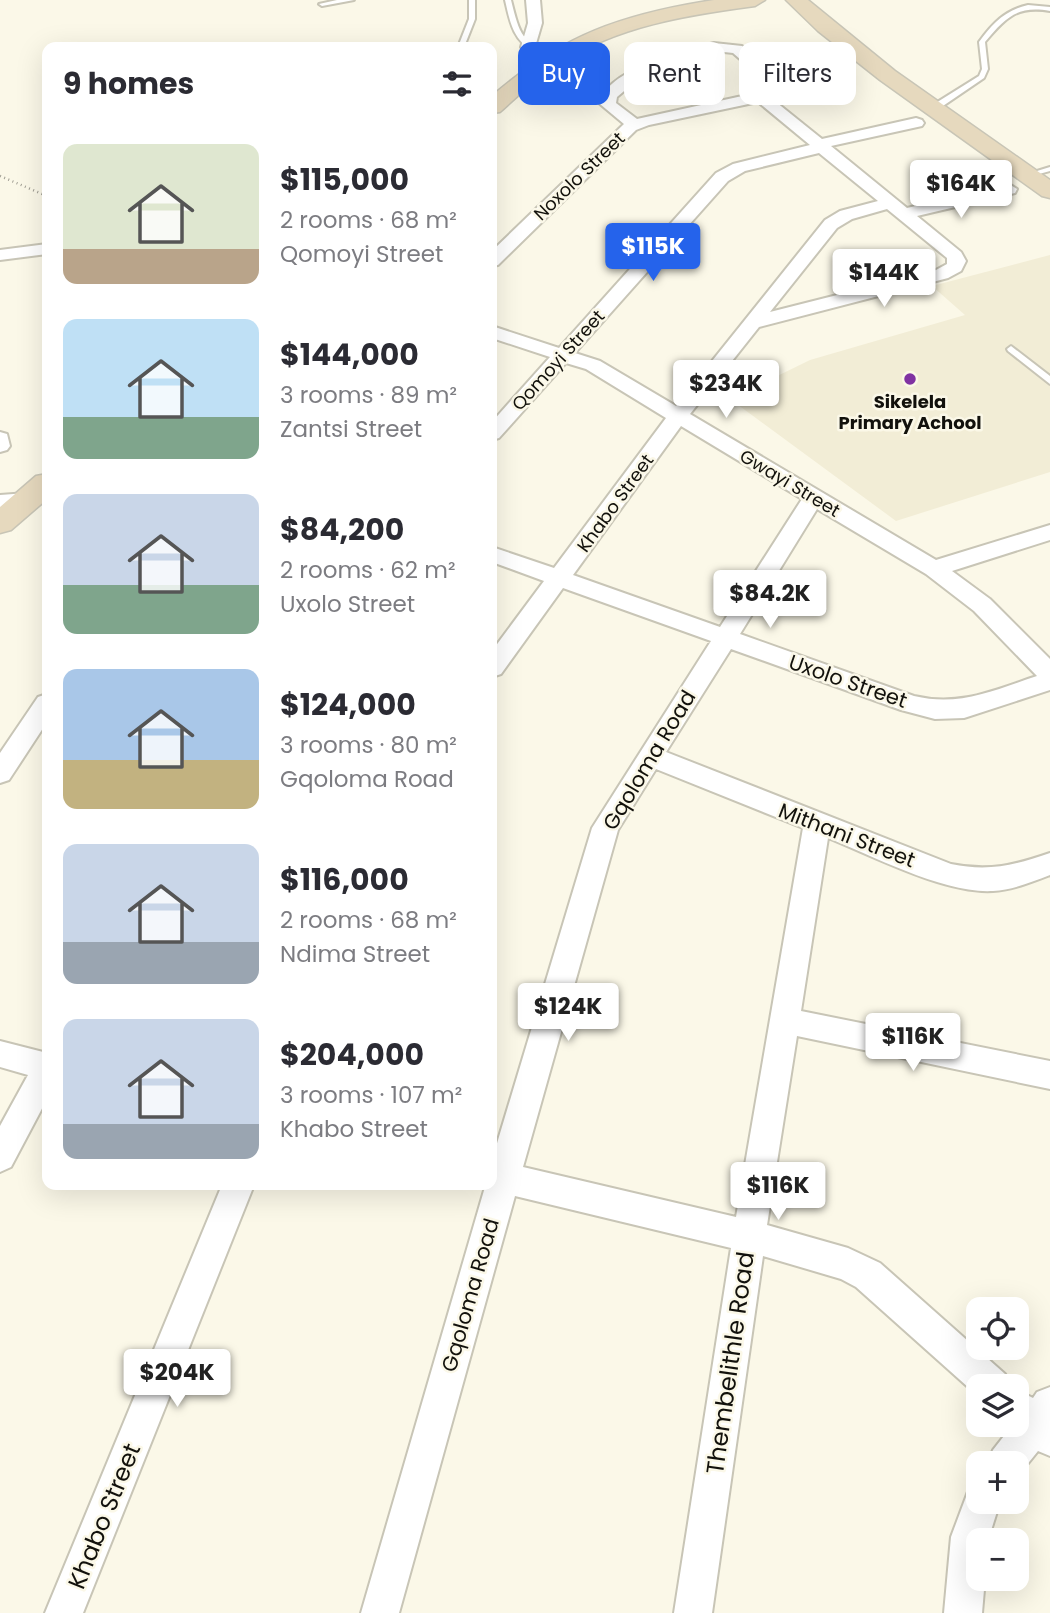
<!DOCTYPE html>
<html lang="en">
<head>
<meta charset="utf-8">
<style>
  body { margin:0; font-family:Poppins,sans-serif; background:#f2f2f3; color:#2b2b33; height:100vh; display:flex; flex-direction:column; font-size:26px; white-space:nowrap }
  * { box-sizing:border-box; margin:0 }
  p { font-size:23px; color:#7c7c81 }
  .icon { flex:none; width:38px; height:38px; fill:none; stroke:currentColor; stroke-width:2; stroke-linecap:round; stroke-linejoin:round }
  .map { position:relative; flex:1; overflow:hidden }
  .panel { position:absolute; left:42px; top:42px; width:455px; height:1148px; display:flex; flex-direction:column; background:#fff; border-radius:14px; box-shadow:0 7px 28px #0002 }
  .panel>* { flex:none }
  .guide { position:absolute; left:518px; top:42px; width:427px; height:63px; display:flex; gap:14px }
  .controls { position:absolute; left:966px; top:1297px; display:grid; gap:14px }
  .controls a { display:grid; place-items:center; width:63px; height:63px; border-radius:14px; background:#fff; box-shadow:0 7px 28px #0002; font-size:35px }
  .price { position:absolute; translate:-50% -60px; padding:0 16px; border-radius:7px; background:#fff; color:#222; font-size:23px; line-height:46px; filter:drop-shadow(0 2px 4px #0008) }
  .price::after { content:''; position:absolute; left:50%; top:42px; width:21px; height:16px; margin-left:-10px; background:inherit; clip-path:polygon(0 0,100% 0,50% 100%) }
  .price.selected { background:#2563eb; color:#fff }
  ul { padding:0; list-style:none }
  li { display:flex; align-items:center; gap:21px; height:175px; padding:0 21px }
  li span { display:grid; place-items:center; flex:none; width:196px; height:140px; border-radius:14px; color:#555 }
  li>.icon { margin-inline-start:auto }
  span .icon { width:84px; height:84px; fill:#fffc; stroke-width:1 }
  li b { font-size:30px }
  h2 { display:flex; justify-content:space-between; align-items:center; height:84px; padding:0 21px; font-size:30px }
  .tag { padding:0 24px; border-radius:14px; background:#fff; box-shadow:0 7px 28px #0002; font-size:24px; line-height:63px }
  .tag.selected { background:#2563eb; color:#fff }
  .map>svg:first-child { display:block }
  .built { fill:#f2edd6 }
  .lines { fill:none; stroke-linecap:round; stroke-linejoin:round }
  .lane-casing { stroke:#c8c5b6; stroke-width:4 }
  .street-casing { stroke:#c8c5b6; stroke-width:4 }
  .secondary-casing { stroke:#c8c5b6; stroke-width:3 }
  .path { stroke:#9e9c91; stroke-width:2.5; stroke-dasharray:1 3.5; stroke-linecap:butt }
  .lane { fill:#fff; fill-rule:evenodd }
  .street { fill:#fff; fill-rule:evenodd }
  .secondary { fill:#e6d9be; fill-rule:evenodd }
  .poi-dot { fill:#8032a2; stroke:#fbf8e8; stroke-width:2.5 }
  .labels { text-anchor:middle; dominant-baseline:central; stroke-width:5; stroke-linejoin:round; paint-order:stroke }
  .far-street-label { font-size:18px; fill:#12110c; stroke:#fbf8e8 }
  .far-poi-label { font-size:18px; font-weight:bold; fill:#12110c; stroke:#fbf8e8 }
  .street-label { font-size:21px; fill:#12110c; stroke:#fbf8e8 }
  .near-street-label { font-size:24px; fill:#12110c; stroke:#fbf8e8 }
</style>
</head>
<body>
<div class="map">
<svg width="1050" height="1613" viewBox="0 0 1050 1613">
  <rect width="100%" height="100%" fill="#fbf8e8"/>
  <path class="built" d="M1050,255V472L896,521L730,399L810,360L965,315L932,286Z"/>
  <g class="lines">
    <g class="lane-casing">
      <path id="lane" d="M337,0H354L322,6L319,4Z
        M469,0H475V19L464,47H458L469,19Z
        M505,0H511C520,36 521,41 556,57V59C549,59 542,56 535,52C513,41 510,22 505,0Z
        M1028,5L1050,7V11C1017,5 1005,18 985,42L988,69L984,78L937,110H931V106L979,76L982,69L979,42C992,24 1005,10 1028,5Z
        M1050,167V171L1028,177L1024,175Z
        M1011,346L1050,376V384L1008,351L1007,349Z"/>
    </g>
    <g class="street-casing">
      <path id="street" d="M526,0H540L542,23L535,47L528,51L521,47L528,23Z
        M714,43L742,46L781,78L788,88L771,98L822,139L916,118L922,120L924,123L922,126L831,146L907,208L1009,184L1017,189L1015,193L917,216L961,252L966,261L961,271L948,278L759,327L690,414L936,560L1050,525V540L952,571L990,599L1050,659V690L964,718L935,719L901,710L731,649L666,752L951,864C989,872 1015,865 1050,853V875C1032,882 1012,890 993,891C945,894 873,856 828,838L801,1011L1050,1061V1089L797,1036L767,1225L848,1248L880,1263L1005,1374L1011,1386H978V1396L856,1287L841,1279L763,1256L712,1613H674L731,1248L515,1196L399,1613H361L485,1187L480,1185H492V1160L592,828L711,641L563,588L501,674L492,677V651L544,581L492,562V547L554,568L666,418L586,369L566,363L499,438L492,440V422L550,357L492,338V326L559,348L716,173L733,164L810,145L758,102L649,125L636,130L498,265L492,266V251L624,124L600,104C604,70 685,50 714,43ZM715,51L733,53L771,86L756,93L637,119L616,103L617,97L643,75ZM819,153L878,201L840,211L825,220L676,406L600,361L575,353L728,181L745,171ZM887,209L947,258V264L936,270L770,312L837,228L852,219ZM681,426L802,499L720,627L573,575ZM817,509L926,574L974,611L1037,676C994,690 960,707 914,696L740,634ZM656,769L803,828L736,1217L523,1167L618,830Z
        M47,244V254L0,260V250Z
        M0,432L7,434L10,446L7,450L0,452Z
        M27,493L35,495L38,500L35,505L0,509V495Z
        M47,694V722L9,780L0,783V753L38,697Z
        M0,1041L47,1053V1099L11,1167L0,1172V1126L28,1075L0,1067Z
        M222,1185H254L83,1613H45Z
        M1050,1387V1456L1038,1451L1017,1477V1463H988L993,1450L1011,1427L1009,1424H1017V1390L1033,1398L1037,1392Z
        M978,1485V1502H1000L988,1540H978V1578H985L982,1613H944L951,1537L969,1489Z"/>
    </g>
    <g class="secondary-casing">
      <path id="secondary" d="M714,0H765L755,6C687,15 617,26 559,64C537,77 519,95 500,112L492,113V96C562,35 623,14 714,0Z
        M786,0H808L895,71L1050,180V198L1042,196L880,80L818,31Z
        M47,474V499L11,530L0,533V507L36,476Z"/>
    </g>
    <path class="path" d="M0,176L47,196"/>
    <use href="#lane" class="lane"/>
    <use href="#street" class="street"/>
    <use href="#secondary" class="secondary"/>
  </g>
  <circle class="poi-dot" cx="910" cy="379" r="7"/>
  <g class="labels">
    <g class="far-street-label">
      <text transform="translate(579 176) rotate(-44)">Noxolo Street</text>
      <text transform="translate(558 360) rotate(-48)">Qomoyi Street</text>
      <text transform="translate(790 483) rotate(31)">Gwayi Street</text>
      <text transform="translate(615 503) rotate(-54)">Khabo Street</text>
    </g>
    <g class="far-poi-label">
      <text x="910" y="401">Sikelela<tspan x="910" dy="21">Primary Achool</tspan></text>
    </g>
    <g class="street-label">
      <text transform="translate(848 681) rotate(19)">Uxolo Street</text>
      <text transform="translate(649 760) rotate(-59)">Gqoloma Road</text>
      <text transform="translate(847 835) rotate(21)">Mithani Street</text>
      <text transform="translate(470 1295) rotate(-74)">Gqoloma Road</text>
    </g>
    <g class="near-street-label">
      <text transform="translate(730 1363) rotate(-82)">Thembelithle Road</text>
      <text transform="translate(104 1516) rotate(-68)">Khabo Street</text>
    </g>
  </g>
</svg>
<div class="controls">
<a><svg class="icon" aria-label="locate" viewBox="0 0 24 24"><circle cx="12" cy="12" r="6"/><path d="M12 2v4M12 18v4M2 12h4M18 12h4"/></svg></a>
<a><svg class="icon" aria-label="layers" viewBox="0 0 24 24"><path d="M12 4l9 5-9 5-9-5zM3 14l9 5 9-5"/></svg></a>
<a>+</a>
<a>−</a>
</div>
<b class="price" style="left:961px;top:220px">$164K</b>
<b class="price selected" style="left:653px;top:283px">$115K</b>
<b class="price" style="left:884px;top:309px">$144K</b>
<b class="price" style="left:726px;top:420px">$234K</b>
<b class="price" style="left:770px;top:630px">$84.2K</b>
<b class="price" style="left:568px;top:1043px">$124K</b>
<b class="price" style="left:913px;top:1073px">$116K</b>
<b class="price" style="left:778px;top:1222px">$116K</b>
<b class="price" style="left:177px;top:1409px">$204K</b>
<div class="guide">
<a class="tag selected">Buy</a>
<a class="tag">Rent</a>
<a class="tag">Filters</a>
</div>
<section class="panel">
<h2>9 homes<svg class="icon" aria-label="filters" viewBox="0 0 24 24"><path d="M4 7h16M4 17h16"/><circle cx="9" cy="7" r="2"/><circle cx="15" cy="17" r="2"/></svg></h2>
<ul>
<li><span style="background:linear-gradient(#dfe7d0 75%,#b9a48a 0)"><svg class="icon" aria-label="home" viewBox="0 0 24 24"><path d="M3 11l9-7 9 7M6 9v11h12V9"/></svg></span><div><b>$115,000</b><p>2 rooms · 68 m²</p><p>Qomoyi Street</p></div></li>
<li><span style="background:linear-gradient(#bfe0f5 70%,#7fa58c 0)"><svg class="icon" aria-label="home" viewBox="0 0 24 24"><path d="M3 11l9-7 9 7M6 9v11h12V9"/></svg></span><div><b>$144,000</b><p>3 rooms · 89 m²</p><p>Zantsi Street</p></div></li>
<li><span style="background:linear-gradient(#c9d6e8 65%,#7fa58c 0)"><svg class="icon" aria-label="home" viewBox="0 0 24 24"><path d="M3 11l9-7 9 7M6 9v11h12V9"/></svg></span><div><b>$84,200</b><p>2 rooms · 62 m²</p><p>Uxolo Street</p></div></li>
<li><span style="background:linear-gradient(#a9c7e8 65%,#c2b280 0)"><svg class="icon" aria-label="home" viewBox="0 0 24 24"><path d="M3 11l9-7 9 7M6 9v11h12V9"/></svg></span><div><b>$124,000</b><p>3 rooms · 80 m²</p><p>Gqoloma Road</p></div></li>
<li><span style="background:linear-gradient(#c9d6e8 70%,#9aa5b1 0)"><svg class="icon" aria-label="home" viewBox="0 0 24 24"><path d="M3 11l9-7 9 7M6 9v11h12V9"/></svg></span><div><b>$116,000</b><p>2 rooms · 68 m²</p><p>Ndima Street</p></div></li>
<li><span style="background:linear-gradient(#c9d6e8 75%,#9aa5b1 0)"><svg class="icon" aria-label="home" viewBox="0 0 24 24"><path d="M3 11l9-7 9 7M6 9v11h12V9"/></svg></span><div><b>$204,000</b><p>3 rooms · 107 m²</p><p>Khabo Street</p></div></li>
</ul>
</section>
</div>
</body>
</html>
